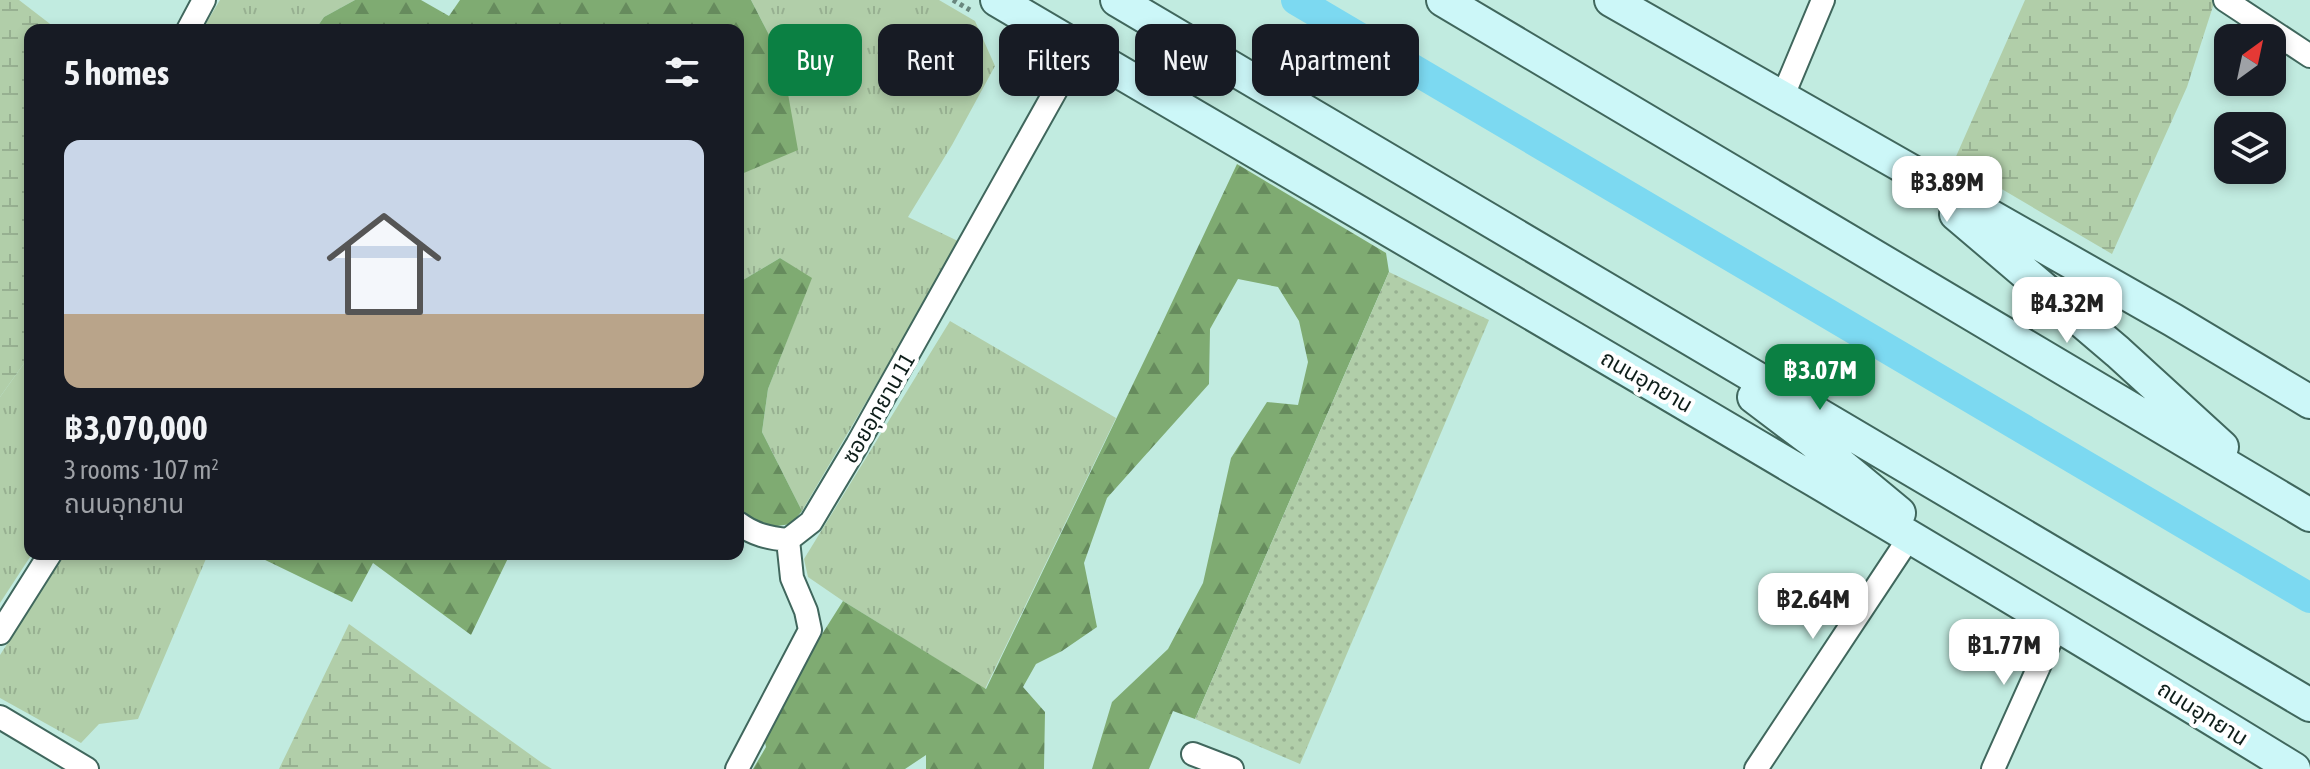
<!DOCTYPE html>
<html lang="en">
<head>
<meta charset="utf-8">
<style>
  body { margin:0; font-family:"Asap Condensed","Noto Sans Thai",sans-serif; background:#242831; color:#f1f3f6; height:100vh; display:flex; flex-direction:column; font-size:30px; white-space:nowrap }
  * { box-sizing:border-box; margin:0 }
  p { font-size:26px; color:#9ea1a6 }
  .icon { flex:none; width:44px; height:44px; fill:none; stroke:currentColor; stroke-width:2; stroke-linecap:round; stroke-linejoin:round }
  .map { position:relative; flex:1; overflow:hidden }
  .panel { position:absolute; left:24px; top:24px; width:720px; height:536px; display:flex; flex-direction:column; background:#171b24; border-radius:16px; box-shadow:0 4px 12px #0003 }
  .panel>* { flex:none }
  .guide { position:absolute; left:768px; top:24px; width:760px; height:72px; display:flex; gap:16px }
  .needle { width:52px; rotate:33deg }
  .fabs { position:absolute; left:2214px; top:24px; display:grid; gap:16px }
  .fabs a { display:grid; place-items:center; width:72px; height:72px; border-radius:16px; background:#171b24; box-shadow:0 4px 12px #0003; font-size:40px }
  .price { position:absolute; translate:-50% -68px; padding:0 18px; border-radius:16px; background:#fff; color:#222; font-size:26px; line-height:52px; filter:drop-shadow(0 2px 4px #0008) }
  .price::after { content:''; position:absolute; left:50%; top:48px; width:24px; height:18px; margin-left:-12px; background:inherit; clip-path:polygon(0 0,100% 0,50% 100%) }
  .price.on { background:#0b8043; color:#fff }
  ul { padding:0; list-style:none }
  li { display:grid; align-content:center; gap:16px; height:424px; padding:0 40px }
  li+li { border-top:2px solid #363941 }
  li span { display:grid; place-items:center; height:248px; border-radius:16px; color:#555 }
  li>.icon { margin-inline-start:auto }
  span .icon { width:144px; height:144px; fill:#fffc; stroke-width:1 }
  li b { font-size:34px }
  h2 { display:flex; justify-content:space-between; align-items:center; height:96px; padding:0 40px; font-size:34px }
  .tag { padding:0 28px; border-radius:16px; background:#171b24; box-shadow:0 4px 12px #0003; font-size:28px; line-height:72px }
  .tag.on { background:#0b8043; color:#fff }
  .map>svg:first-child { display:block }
  .grass { fill:url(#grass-tufts) }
  .forest { fill:url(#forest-firs) }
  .wetland { fill:url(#wetland-marsh) }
  .garden { fill:url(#garden-dots) }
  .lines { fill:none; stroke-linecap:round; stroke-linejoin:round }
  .canal { stroke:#7cd9f1; stroke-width:30 }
  .street-casing { stroke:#40675d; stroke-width:26 }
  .secondary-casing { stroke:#40675d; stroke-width:36 }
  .path { stroke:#69867e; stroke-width:5; stroke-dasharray:4 4; stroke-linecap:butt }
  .street { stroke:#fff; stroke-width:22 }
  .secondary { stroke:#ccf7f8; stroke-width:32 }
  .labels { text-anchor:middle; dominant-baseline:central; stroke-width:8; stroke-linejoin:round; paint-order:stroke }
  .street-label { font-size:22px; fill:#0e1e1a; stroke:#fff }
</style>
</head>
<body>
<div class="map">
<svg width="2310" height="769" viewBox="0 0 2310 769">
  <defs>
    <pattern id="grass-tufts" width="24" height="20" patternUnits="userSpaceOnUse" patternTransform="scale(2)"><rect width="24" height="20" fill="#b1cea9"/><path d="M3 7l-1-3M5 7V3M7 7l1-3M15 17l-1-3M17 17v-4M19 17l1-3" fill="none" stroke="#97b091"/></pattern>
    <pattern id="forest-firs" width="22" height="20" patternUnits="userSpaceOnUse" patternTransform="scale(2)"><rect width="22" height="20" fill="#7fab72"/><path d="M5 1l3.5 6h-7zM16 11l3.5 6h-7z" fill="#668b5d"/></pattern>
    <pattern id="wetland-marsh" width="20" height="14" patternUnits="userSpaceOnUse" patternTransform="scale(2)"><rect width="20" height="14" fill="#b1cea9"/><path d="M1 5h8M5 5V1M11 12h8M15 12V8" fill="none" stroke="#97b091"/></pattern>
    <pattern id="garden-dots" width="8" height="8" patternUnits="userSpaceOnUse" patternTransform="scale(2)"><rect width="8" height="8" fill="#b1cea9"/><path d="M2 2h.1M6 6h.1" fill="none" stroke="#97b091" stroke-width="1.8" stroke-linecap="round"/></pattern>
  </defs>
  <rect width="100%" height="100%" fill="#c1ebe0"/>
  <path class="grass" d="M220,0H355L324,17L315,30H202Z
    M751,0H939L975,21L995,66L952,145L908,217L960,242L802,511L762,432L768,389L811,279L780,258L738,283V172L739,175L782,60Z
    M950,321L1116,418L985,689L843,601L808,577L804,559Z
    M30,355V554H32L0,603V397Z
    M65,554H208L138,719L99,724L81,743L0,698V655Z"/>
  <path class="forest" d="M355,0H421L449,16L460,0H751L782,60L798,150L739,175L738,30H466L457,24L452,30H315L324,17Z
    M1237,164L1386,253L1389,272L1195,719L1173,711L1149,769H1092L1112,702L1168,649L1203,583L1231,458L1267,402L1298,405L1308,362L1299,321L1278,287L1238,279L1210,329L1209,384L1107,498L1084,563L1097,627L1062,651L1036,664L1023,687L1045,712L1044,769H926V755L905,769H753L766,747L762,729L843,601L986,689L1159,330Z
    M780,258L812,278L768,389L762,432L802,511L791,524L770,527L738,511V283Z
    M260,554H510L471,635L373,563L352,602L259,557Z"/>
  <path class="wetland" d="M0,0H19L58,30H30V355L0,397Z
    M2025,0H2215L2187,87L2112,254L1954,161Z
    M349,624L542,763L552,769H279Z"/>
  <path class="garden" d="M1389,272L1489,320L1300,764L1195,719Z"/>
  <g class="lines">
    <path class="canal" d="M1296,0L2310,598"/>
    <g class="street-casing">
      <path id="street" d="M2225,0L2310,56
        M188,30L204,0
        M1782,98L1823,0
        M738,523C754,535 769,538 788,540
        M0,633L50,554
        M0,717L87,769
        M1193,754L1232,769
        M737,769L810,630L806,611L792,578L788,540L811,522L857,445L1079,49
        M1756,769L1909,538
        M1993,769L2058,624"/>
    </g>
    <g class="secondary-casing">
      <path id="secondary" d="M997,0C1430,255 1866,506 2294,769
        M1117,0L2310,705
        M1443,0L2310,515
        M1611,0L2173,320L2310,402
        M1956,214L2118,352L2222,447
        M1754,397L1811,440L1899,513"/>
    </g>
    <path class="path" d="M953,0L970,10"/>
    <use href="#street" class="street"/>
    <use href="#secondary" class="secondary"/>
  </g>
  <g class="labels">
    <g class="street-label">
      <text transform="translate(1647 381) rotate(30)">ถนนอุทยาน</text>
      <text transform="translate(878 408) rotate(-60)">ซอยอุทยาน 11</text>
      <text transform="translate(2203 713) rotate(32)">ถนนอุทยาน</text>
    </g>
  </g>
</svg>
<div class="fabs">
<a><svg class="needle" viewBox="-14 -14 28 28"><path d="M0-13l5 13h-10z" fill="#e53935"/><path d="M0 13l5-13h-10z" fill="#9ea1a6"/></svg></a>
<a><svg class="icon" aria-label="layers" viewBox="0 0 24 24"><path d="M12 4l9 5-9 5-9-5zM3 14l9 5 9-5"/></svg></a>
</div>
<b class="price" style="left:1947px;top:224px">฿3.89M</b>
<b class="price" style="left:2067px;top:345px">฿4.32M</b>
<b class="price on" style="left:1820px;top:412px">฿3.07M</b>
<b class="price" style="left:1813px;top:641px">฿2.64M</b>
<b class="price" style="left:2004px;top:687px">฿1.77M</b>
<div class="guide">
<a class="tag on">Buy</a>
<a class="tag">Rent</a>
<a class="tag">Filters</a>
<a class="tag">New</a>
<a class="tag">Apartment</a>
</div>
<section class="panel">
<h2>5 homes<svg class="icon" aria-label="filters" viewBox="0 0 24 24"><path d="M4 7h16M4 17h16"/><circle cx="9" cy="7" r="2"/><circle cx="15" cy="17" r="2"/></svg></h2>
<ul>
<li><span style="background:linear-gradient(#c9d6e8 70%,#b9a48a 0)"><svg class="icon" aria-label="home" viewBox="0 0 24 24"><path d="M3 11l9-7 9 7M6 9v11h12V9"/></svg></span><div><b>฿3,070,000</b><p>3 rooms · 107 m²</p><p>ถนนอุทยาน</p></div></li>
</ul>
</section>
</div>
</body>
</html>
